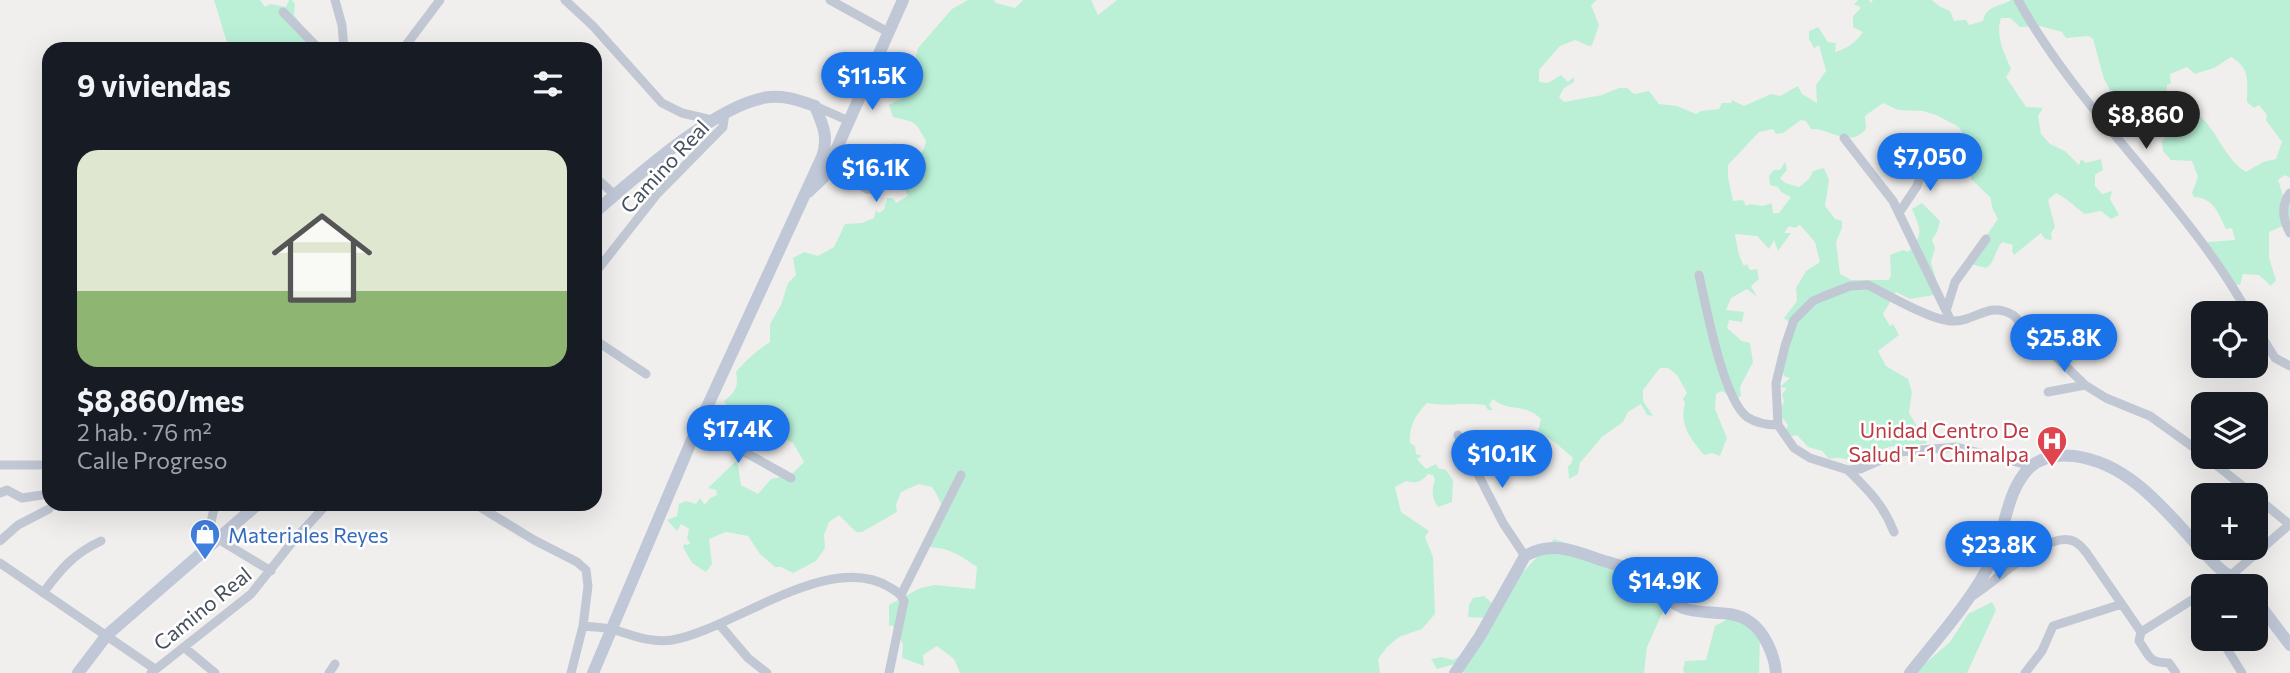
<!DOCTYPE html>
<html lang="es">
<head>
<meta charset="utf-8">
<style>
  body { margin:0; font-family:Commissioner,sans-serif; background:#242831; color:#f1f3f6; height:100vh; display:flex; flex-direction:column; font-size:26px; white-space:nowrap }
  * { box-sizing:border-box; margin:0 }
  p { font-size:23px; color:#9ea1a6 }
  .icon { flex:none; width:38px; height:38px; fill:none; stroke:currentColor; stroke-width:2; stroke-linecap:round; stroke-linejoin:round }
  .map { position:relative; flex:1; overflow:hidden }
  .sheet { position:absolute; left:42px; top:42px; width:560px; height:469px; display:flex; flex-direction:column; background:#171b24; border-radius:21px; box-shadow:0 7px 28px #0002 }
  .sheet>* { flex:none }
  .fabs { position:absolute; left:2191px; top:301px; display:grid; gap:14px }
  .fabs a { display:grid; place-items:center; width:77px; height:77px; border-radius:14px; background:#171b24; box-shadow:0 7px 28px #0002; font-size:35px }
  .price { position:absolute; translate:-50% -60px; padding:0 16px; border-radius:24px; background:#1a73e8; color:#fff; font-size:23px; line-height:46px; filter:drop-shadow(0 2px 4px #0008) }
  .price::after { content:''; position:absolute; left:50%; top:42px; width:21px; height:16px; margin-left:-10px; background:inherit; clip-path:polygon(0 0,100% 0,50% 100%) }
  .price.current { background:#222; color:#fff }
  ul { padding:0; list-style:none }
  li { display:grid; align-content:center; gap:14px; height:371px; padding:0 35px }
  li+li { border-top:2px solid #363941 }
  li span { display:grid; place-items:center; height:217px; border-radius:21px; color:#555 }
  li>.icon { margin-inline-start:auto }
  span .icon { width:126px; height:126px; fill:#fffc; stroke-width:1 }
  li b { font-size:30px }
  h2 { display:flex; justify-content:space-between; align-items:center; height:84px; padding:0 35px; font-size:30px }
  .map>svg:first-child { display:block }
  .green { fill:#bbf0d7 }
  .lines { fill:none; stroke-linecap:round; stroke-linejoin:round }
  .street { stroke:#c1c8d4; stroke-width:9 }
  .secondary { stroke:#c0c8d8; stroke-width:12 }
  .labels { text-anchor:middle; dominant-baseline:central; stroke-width:5; stroke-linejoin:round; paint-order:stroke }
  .street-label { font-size:21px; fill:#464f5c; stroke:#fff }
  .health-label { font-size:21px; fill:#be3a42; stroke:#fff; text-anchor:end }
  .shop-label { font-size:21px; fill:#366cbe; stroke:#fff; text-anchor:start }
</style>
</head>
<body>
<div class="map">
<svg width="2290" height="673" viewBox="0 0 2290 673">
  <rect width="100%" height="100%" fill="#f1efee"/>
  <path class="green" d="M214,0H260L265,7L270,4L286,7L289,0H292L295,4L294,15L310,36L308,49H229Z
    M968,0H994L996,3L1015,8L1023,0H1091L1098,15L1117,0H1597L1591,5L1599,25L1592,45L1589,46L1575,40L1560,46L1539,70V82L1548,83L1561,75L1568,82L1574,77V82L1564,88L1559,97L1564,102L1602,95L1619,88H1627L1634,94L1649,91L1659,104L1677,106L1696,114L1701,111L1719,109L1722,103H1731L1732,100L1744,106L1771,94L1780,96L1798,86L1802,94L1817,103L1816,85L1826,71L1819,45L1814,48L1809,39V31L1818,27L1828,42L1836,43L1835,52C1848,48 1855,43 1863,32L1853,27V16L1860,9V6L1854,5L1858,0H1869L1871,3L1873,0H1932L1939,6L1950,11L1954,21L1966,20L1969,25L1983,21C1986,5 2000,7 2011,0H2290V178L2285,175L2278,180L2283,195L2290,199V223L2269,232V258L2276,280L2271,286L2259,275L2243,274L2240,285L2237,284V287L2205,252L2208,242L2235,240L2232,228L2226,229C2218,213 2214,198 2194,197L2192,193L2198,177L2192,161L2171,160L2163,151L2162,142L2174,122L2172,113L2177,115L2195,112C2217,128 2224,159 2246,172L2263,162L2276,159L2282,142L2266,120L2267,115L2259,105L2254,108L2247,102C2247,80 2251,69 2231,57L2214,68L2195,74L2187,67L2170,74L2171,83L2167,85L2165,107L2150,106L2147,119L2142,117L2144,109L2137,111C2131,100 2122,93 2110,90L2104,79L2093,39L2089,36L2066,38L2062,32L2040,26L2020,27L2010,18H2001C1995,35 2004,53 2011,69L2006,77L2026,107L2043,108L2038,116L2041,134L2050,144L2065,151L2079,165L2081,159L2086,163L2101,159L2103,170L2095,175V186L2102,194L2112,191L2110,199L2119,215L2111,219L2101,211L2085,214C2074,207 2067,198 2056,193L2048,200L2055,227L2051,233L2052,240L2045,239L2041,233L2014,255L2012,251L2013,245L2002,242C1995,250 1995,263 1986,268L1967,263L1998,219L1993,210L1990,197L1971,179L1963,134L1959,127L1936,115L1923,111L1898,110L1883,103L1865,116L1866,129C1849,149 1830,128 1811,129L1806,121L1801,120L1783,133L1776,134L1773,129L1759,132L1728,165V177L1733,201L1743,200L1746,206L1750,204L1763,206L1772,203L1773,213H1779L1791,197L1781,192L1778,187L1770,185L1769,176L1774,170H1780L1785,162L1787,170L1780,178L1785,183L1799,187L1809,179L1813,171L1824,168L1829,180L1825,206L1835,219L1842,221V228L1836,242L1840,274L1851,280H1889L1891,275L1890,255L1903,250L1908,252C1924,234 1921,230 1912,209L1922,203L1940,221L1937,232L1932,240L1935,248L1931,262L1936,279L1934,295L1910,299L1896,292L1883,314L1890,326L1893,324L1899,335L1878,351L1886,366L1908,379L1912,392L1909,413L1927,443C1889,451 1894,435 1864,469C1847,463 1850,455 1829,459L1822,451L1808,447L1797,435L1786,437L1785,431L1788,425L1778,412L1784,402L1782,394L1787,388L1780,387L1790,378L1784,376L1779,354L1791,324L1784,318L1797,301L1796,288L1806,271L1820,262L1815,242L1800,225L1795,228L1789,226L1784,233H1791L1778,251L1774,240L1769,249L1757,236L1735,234C1737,245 1738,256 1744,266L1747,264L1750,270L1757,269L1759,279L1751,286L1757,297L1747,289L1731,298L1726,310L1744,312L1742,322L1729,320L1727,328L1742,341L1750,343L1753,362L1740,387L1741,396L1735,399L1722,391L1716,394L1715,409L1727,438L1720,456L1712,453L1704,455C1690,438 1679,425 1685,403L1683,399L1687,393L1677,375L1668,368H1660L1643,390V401L1653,416L1647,415L1641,404L1628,412L1623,422L1602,437L1580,463L1578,474L1569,479L1568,466L1571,464L1573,458L1557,444L1538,431L1541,419C1523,402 1509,413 1493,399L1489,405L1493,410H1488L1485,405C1464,402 1447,407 1427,403C1415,415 1409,427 1410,443L1415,446L1416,454L1422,456L1417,459L1426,469L1436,464L1438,468L1446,470L1453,480L1452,502L1438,507C1431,497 1432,490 1435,479L1433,475L1428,474C1421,482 1417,484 1406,481L1395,487L1401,512L1429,531L1425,537L1433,557L1435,614L1422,629L1399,637L1387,647L1378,659L1380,673H960L954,659L937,646L923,655L924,666L902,658L903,644L892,625L889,626V605L920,588L935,585L975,589L977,567C959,555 951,548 927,547L924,541C946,523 949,513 932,487L919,484L901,492L896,505L897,512L862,532H856L839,515L829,522L824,535L825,548L816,561L793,573L781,567H775L760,554L748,536L726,532L709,539L712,564L706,572L692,563L683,547L684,544L688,545L690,543L687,538L689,529L681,524L677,531L667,520L677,516L679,504L686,501L696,504L700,498L705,505L710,498L717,495L716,490L708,488L737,460L741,485L758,494L771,479L791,475L804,462L793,443L739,415L731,413L724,401C735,392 739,387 736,372C745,361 757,350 770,342V324L781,305L788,283L796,275L793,258L804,252L818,256L834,247L845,224L862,223L874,218L876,210L878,213L884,210L887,198H893L896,203L908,196L905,190L915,178L916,168L922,162L918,156L924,149L926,141C914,119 916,123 893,117L889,105L906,96L918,48L952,9Z
    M1554,539L1641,570L1666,598L1665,607L1647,647L1644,673H1465L1458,669L1455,664L1437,669L1431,659L1442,657L1453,660L1470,650L1485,618L1468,617L1469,605L1473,598L1484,596L1493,604Z
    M1992,602L1996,610L1967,673H1914L1950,642L1968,614Z
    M1737,614L1760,636L1759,673H1685L1683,670L1685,661L1706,660L1715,626Z"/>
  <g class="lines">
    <path class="street" d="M335,0L342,25L344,49
      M565,0L593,26L662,103L682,113L712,120
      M830,0L888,32
      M2018,0C2081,114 2185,200 2248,313
      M283,12L319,49
      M403,49L440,0
      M815,106L849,121
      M1844,138L1893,201L1951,321
      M829,168L867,189H872L876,186L894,148
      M595,177L615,195
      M2290,193C2280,206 2283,220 2290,233
      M1899,213L1917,186L1927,156
      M595,273L657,194L723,127L725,113
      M1699,275C1706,306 1723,399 1747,417C1756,423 1768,425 1778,425
      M1946,311L1955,282L1986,239
      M2256,327L2275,358L2290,366
      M595,340L646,374
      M2048,392L2085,385
      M698,426L791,478
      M1458,435L1503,523L1525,556
      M2206,457L2254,495
      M0,465H44
      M2032,466L1956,447L1899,452L1860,469L1848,470L1810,458L1794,448L1778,425L1776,383L1785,346L1794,320L1813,301L1822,297L1850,286L1868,285C1888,295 1929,319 1950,321C1975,323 1988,300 2013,315L2085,385L2106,398L2150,416L2203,454
      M1848,470C1869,491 1883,504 1894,532
      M0,493L7,490L22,498L49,494
      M2256,497L2289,524
      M216,504C211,518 208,526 218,539L271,571
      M475,504L534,540L577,562L586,570L588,586L583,626L571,673
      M0,541L18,525L49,509
      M0,563L155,669
      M2214,586L2229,577L2290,524
      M43,593C61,569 73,554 101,541
      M901,595L961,475
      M1972,596C1995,583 2047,530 2073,541C2079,543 2082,548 2086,552L2141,632
      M2193,600L2203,614
      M719,624L748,658L767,673
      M583,626C593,627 605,627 615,630C634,636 651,643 672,640C732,630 829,550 889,587C896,591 901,594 904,601L889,673
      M2141,632L2203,593
      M2141,632L2139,641C2151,658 2148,662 2169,663L2176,673
      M2221,639L2242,673
      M185,648L215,673
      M151,673L251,594L294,540L327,504
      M329,673L335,664
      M2025,673L2042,651L2053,626L2122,604"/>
    <path class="secondary" d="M808,192L824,177L903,0
      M2256,600L2290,645
      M78,673L107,635L258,504
      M593,673L691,442L822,157C829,138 823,125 815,106C798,100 782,94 763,98C712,108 635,178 595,212
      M1455,673L1480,636L1525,556C1551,540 1575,551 1601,560C1613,564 1626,566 1636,572C1653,583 1664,600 1683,608C1704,616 1731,608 1750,622C1764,631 1775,656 1776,673
      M1910,673C1936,640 1973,599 1991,561C2006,531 2005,493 2029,468C2042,456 2057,454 2074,456C2138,464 2176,526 2218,567C2226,575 2236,578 2243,586"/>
  </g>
  <defs>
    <g id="hospital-pin" transform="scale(1.575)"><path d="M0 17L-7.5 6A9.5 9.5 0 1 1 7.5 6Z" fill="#e0444e" stroke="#fff"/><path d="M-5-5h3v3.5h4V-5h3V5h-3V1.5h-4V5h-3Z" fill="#fff"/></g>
    <g id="shop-pin" transform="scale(1.575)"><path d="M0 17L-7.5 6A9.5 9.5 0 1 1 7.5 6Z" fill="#3f7fe0" stroke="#fff"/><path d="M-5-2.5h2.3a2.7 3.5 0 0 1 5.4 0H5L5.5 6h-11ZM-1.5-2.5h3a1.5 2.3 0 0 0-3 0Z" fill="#fff"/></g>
  </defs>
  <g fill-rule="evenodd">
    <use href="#hospital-pin" x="2052" y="441"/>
    <use href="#shop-pin" x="205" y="534"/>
  </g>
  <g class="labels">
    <g class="street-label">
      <text transform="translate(664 166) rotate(-47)">Camino Real</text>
      <text transform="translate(202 608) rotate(-39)">Camino Real</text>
    </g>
    <g class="health-label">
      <text x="2029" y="429">Unidad Centro De<tspan x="2029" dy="24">Salud T-1 Chimalpa</tspan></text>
    </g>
    <g class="shop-label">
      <text x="228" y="534">Materiales Reyes</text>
    </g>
  </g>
</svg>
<div class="fabs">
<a><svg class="icon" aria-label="locate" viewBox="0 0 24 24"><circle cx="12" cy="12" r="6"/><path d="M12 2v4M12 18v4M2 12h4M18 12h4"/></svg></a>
<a><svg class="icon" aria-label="layers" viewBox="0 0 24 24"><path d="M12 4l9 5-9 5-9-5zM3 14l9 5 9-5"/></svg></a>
<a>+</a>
<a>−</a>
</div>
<b class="price" style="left:872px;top:112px">$11.5K</b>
<b class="price current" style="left:2146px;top:151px">$8,860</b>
<b class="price" style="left:1930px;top:193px">$7,050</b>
<b class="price" style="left:876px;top:204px">$16.1K</b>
<b class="price" style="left:2064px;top:374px">$25.8K</b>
<b class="price" style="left:738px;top:465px">$17.4K</b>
<b class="price" style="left:1502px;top:490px">$10.1K</b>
<b class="price" style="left:1999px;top:581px">$23.8K</b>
<b class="price" style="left:1665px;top:617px">$14.9K</b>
<section class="sheet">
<h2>9 viviendas<svg class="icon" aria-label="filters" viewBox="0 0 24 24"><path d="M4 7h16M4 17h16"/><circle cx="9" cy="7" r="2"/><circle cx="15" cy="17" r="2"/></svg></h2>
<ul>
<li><span style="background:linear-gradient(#dfe7d0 65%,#8fb573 0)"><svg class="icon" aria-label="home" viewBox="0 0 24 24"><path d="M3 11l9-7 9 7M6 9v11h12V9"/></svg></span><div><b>$8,860/mes</b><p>2 hab. · 76 m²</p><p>Calle Progreso</p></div></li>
</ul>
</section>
</div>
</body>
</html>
